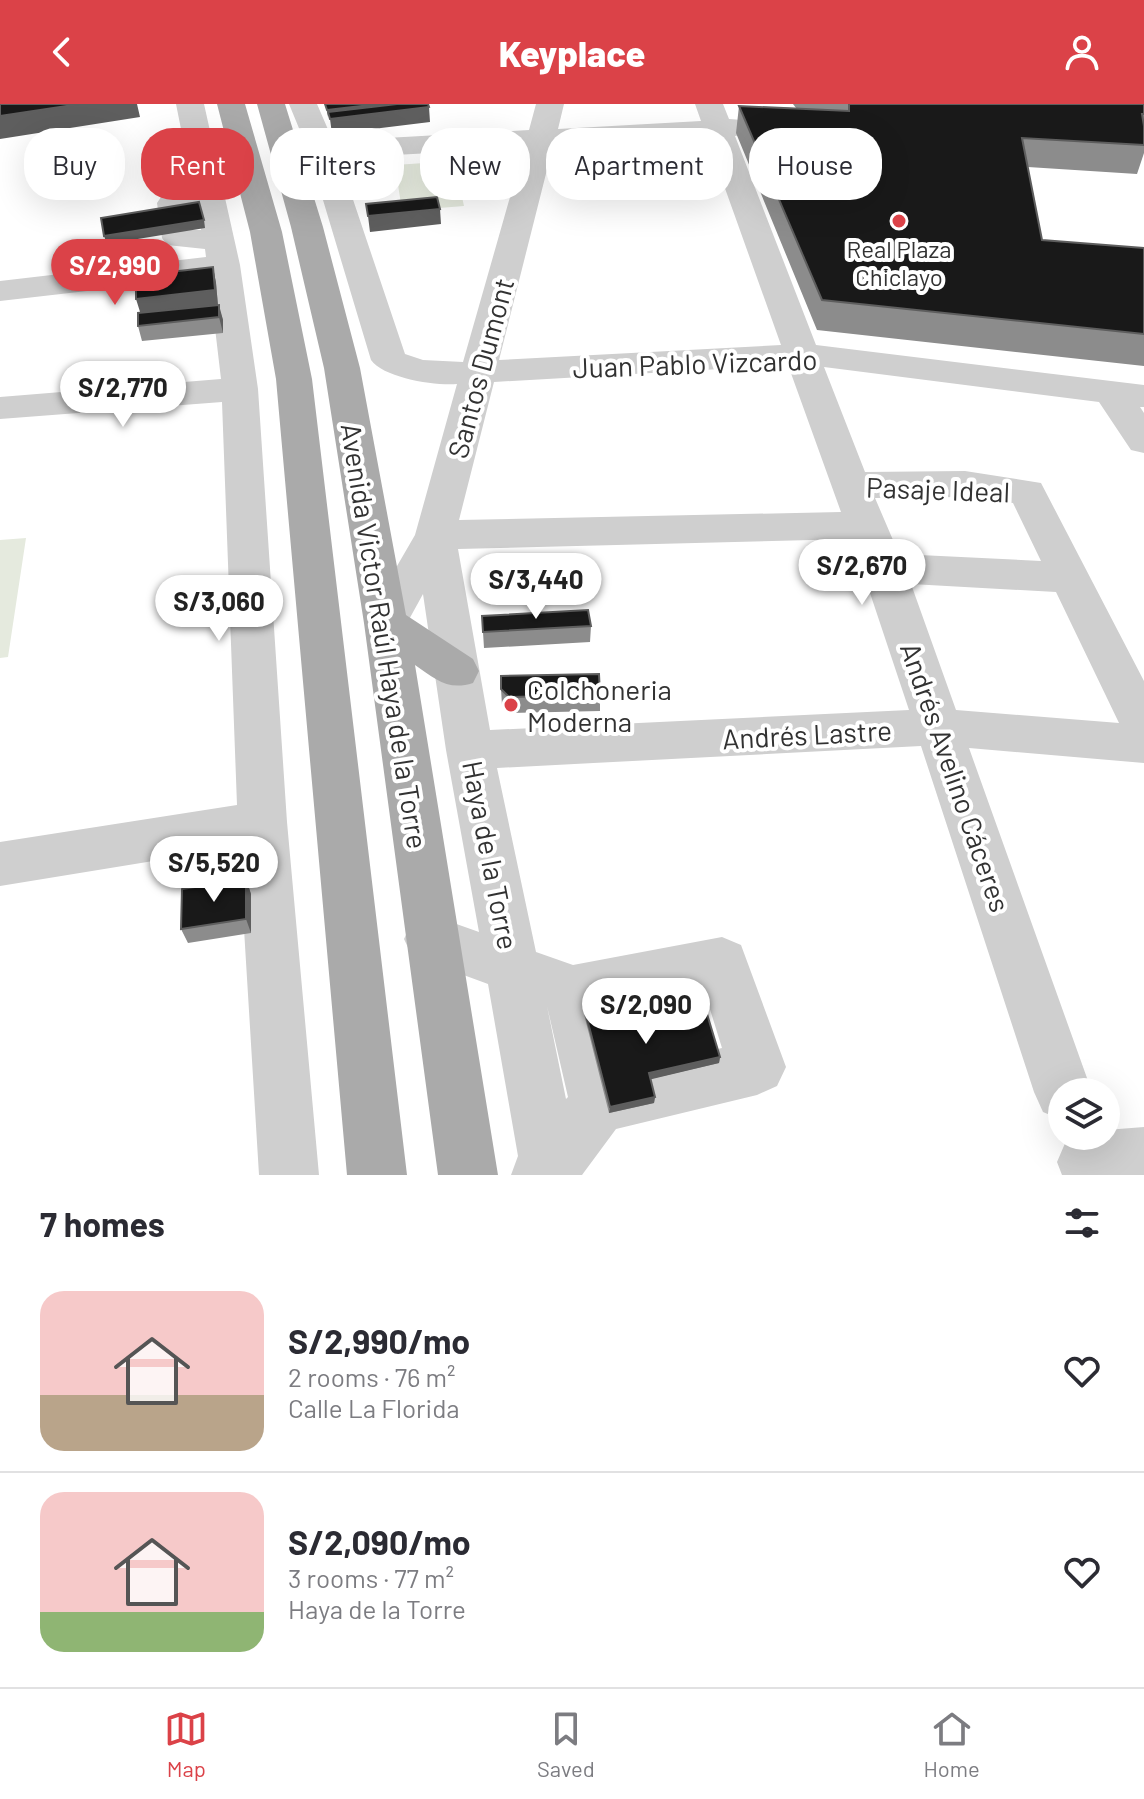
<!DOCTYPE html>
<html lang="en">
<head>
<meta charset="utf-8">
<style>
  body { margin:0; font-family:Barlow,sans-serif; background:#f7f7f7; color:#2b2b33; height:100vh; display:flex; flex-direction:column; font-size:30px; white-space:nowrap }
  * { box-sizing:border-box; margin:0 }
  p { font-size:26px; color:#7c7c81 }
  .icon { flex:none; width:44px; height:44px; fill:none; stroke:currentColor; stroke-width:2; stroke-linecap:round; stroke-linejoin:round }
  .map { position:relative; height:1071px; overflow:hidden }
  .sheet { display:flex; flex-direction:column; background:#fff; flex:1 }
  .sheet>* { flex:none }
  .banner { position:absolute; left:24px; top:24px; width:1096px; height:72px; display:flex; gap:16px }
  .controls { position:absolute; left:1048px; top:974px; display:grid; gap:16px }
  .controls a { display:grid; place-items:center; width:72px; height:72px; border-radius:50%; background:#fff; box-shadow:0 8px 32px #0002; font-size:40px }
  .price { position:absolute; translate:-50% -68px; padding:0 18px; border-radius:28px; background:#fff; color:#222; font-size:26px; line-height:52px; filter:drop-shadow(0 2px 4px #0008) }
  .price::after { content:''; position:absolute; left:50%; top:48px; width:24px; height:18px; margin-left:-12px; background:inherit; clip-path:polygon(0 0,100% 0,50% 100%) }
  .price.current { background:#db4248; color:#fff }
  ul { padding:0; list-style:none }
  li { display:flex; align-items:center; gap:24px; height:200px; padding:0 40px }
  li+li { border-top:2px solid #e1e1e2 }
  li span { display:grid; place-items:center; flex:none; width:224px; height:160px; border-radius:24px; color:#555 }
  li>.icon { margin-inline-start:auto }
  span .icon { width:96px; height:96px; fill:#fffc; stroke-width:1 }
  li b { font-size:34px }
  h2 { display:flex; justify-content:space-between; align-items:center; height:96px; padding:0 40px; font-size:34px }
  .pill { padding:0 28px; border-radius:32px; background:#fff; box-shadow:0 8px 32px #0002; font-size:28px; line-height:72px }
  .pill.current { background:#db4248; color:#fff }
  header { display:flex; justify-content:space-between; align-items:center; height:104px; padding:0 40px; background:#db4248; color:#fff; font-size:36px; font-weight:800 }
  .menu { display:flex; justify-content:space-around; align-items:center; height:112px; border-top:2px solid #e1e1e2; background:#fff; font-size:22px; color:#7c7c81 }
  .menu a { display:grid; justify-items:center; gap:4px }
  .menu .current { color:#db4248 }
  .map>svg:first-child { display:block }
  .green { fill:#e5eade }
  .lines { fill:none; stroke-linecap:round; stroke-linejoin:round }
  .minor { fill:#cfcfcf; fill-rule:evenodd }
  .major { fill:#aaa; fill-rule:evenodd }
  .wall { fill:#8c8c8c }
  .shaded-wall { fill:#5e5e5e }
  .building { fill:#191919; stroke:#5e5e5e; stroke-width:2 }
  .poi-dot { fill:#db4248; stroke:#fff; stroke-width:3 }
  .labels { text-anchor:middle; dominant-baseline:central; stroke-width:8; stroke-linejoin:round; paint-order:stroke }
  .far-poi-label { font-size:24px; fill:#323232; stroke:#fff }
  .street-label { font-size:28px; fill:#323232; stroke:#fff }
  .poi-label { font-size:28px; fill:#323232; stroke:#fff; text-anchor:start }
</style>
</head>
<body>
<header><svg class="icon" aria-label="back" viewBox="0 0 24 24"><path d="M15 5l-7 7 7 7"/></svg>Keyplace<svg class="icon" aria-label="person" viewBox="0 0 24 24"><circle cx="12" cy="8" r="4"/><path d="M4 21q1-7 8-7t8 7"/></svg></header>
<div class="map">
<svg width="1144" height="1071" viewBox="0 0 1144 1071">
  <rect width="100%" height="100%" fill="#fff"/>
  <path class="green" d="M454,57L464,102L402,107L395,61Z
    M26,434L8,553L0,554V436Z"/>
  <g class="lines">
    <path class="minor" d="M176,0H204L240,161L258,285L287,718L319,1071H259L239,743L0,782V738L237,701L222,298L0,315V293L221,275L209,173L0,197V177L206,153L205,145L167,141L162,134L157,99L161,93L192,80ZM196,100L201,126H192L188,103Z
      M289,0H317L333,37L529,26L536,0H564L558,25L701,17L695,0H723L729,15L756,17L760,23L756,29L735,32L816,241L1144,281V303H1140L1144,309V349L1131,346L1099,298L824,263L865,368L965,367L1041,379L1144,577V659L969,644L1092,988H1062V1016L1043,1008L1034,988L921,642L497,664L536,848L573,861L722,833L741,841L786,963L777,982L757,991L616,1025L582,1071H511L518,1052L488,880L412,852L404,835L412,818L431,811L479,828L446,646L423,490L401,530L386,535L371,530L364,519L415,431L457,280C435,282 384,274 371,256L308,46ZM707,34L781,241L499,256L553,42ZM524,44L463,258L423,256L405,250L339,54ZM788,261L841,408L459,416L494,278ZM965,393L1013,399L1041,457L899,450L875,394ZM852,435L909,606L490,626L458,445ZM911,480L1056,488L1119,619L956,606ZM704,886L722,944L620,967L605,905ZM547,902L568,993L566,995Z
      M1144,1023V1071H1062L1057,1058L1066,1037L1077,1032H1106V1026Z"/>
    <path class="major" d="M217,0H245L282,128L312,275L407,1071H347L276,275L250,128Z
      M257,0H285L323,123L360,264L406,511L473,555L479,567L473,579C448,587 435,575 415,561L498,1071H438L364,519L324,264L291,123Z"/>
  </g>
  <path class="wall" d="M793,0H1144V49L1137,70L1028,63L1042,136L1144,144V262L817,226L736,29L739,2L796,4Z
    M213,163L216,179L218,201L223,216V229L142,237L138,222L140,209Z
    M482,512L591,522L590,538L484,544Z
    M501,585L600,591V607L510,609L502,601Z
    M246,775L251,790V829L188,839L181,825Z
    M584,903L635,915L720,953L719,959L650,975L655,993L654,999L609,1009L584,910Z"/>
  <path class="shaded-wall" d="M80,0H137L140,13L0,35V12Z
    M379,0H400L328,8V13L327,6Z
    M429,3L430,18L332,30L330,15Z
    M440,105L441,120L370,128L368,112Z
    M204,116L205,124L107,140L104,132Z
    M213,163L216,179L218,202L141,211L136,195Z
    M219,201L223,216V229L219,213Z
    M246,775L251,790V829L246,815Z
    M720,953L719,959L648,976L649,969Z
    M655,993L654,999L609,1009L610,1003Z"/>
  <path class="building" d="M0,0H80L0,12Z
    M325,0H379L327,6Z
    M397,0H428L429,3L330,15L328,8Z
    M849,0H1144V10H1142L1144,22V41L1022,34L1042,136L1144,144V230L822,196L739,2L849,7Z
    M437,93L440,105L368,112L366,100Z
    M199,98L204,116L104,132L101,114Z
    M213,163L215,186L136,195V172Z
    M219,201V213L138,222V209Z
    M588,506L591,522L483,528L482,512Z
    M599,570L600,591L509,593L501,585V572Z
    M246,775V815L181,825L182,785Z
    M629,894L635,915L704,900L720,953L649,969L655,993L610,1003L584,903Z"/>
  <g class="poi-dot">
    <circle cx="899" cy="117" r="8"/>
    <circle cx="511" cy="601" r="8"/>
  </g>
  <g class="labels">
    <g class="far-poi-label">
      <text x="899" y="144">Real Plaza<tspan x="899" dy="28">Chiclayo</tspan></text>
    </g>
    <g class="street-label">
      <text transform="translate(695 259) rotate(-2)">Juan Pablo Vizcardo</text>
      <text transform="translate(480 264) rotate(-75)">Santos Dumont</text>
      <text transform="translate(938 385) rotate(2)">Pasaje Ideal</text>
      <text transform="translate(385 532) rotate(81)">Avenida Victor Raúl Haya de la Torre</text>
      <text transform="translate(807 630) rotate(-3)">Andrés Lastre</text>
      <text transform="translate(956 673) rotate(71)">Andrés Avelino Cáceres</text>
      <text transform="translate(491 751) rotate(79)">Haya de la Torre</text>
    </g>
    <g class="poi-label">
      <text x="527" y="585">Colchoneria<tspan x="527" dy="32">Moderna</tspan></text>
    </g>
  </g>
</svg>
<div class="controls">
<a><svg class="icon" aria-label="layers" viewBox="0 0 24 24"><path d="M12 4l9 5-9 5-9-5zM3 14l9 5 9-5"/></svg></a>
</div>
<b class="price current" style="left:115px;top:203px">S/2,990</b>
<b class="price" style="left:123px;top:325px">S/2,770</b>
<b class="price" style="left:862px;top:503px">S/2,670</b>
<b class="price" style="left:536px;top:517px">S/3,440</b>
<b class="price" style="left:219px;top:539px">S/3,060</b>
<b class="price" style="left:214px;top:800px">S/5,520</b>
<b class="price" style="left:646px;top:942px">S/2,090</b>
<div class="banner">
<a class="pill">Buy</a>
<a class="pill current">Rent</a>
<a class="pill">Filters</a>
<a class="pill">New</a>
<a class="pill">Apartment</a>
<a class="pill">House</a>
</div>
</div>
<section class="sheet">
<h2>7 homes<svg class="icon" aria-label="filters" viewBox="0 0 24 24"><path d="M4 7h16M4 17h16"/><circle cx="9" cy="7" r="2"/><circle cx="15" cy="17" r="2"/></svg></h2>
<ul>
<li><span style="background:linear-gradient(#f6c9c9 65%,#b9a48a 0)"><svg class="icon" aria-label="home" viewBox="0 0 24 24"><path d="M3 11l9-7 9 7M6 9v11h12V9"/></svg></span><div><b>S/2,990/mo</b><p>2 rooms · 76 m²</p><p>Calle La Florida</p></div><svg class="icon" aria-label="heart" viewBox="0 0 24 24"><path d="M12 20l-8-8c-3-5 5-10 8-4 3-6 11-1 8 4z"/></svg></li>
<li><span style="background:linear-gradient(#f6c9c9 75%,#8fb573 0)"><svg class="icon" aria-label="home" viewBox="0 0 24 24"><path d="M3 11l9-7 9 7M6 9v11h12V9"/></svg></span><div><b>S/2,090/mo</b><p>3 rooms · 77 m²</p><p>Haya de la Torre</p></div><svg class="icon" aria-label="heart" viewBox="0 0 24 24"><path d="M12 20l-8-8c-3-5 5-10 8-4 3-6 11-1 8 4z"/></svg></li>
</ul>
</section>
<nav class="menu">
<a class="current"><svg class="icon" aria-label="map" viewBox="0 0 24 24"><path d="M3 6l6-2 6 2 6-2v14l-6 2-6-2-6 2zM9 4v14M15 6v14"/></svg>Map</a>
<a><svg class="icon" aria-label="saved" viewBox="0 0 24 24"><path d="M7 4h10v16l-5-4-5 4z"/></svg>Saved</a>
<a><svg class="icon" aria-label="home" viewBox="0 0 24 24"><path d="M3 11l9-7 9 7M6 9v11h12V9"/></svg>Home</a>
</nav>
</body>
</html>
